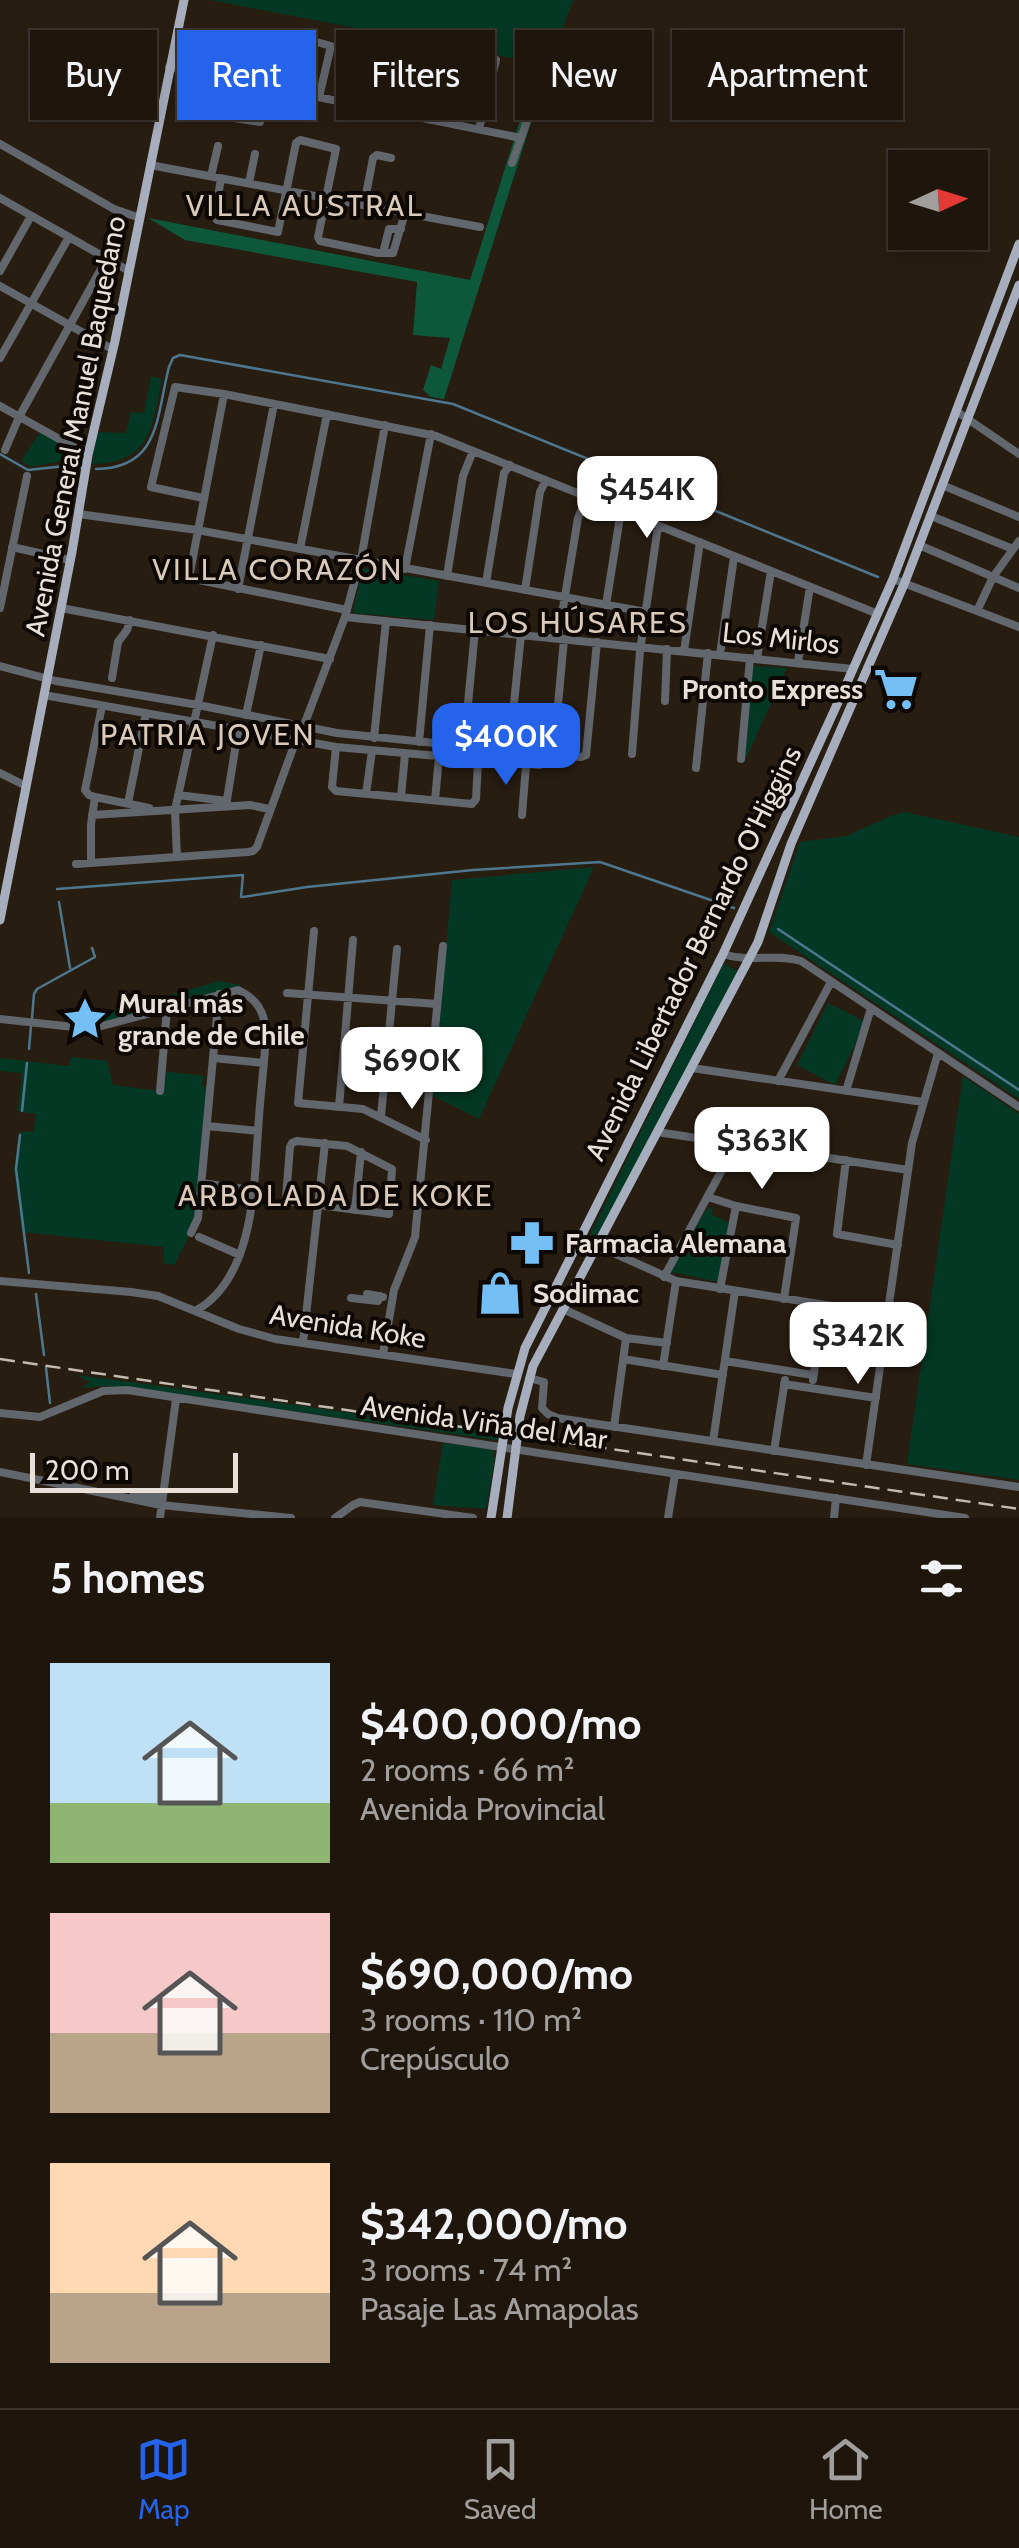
<!DOCTYPE html>
<html lang="en">
<head>
<meta charset="utf-8">
<style>
  body { margin:0; font-family:Cabin,sans-serif; background:#2b231b; color:#f1f3f6; height:100vh; display:flex; flex-direction:column; font-size:38px; white-space:nowrap }
  * { box-sizing:border-box; margin:0 }
  p { font-size:32px; color:#a19f9d }
  .icon { flex:none; width:55px; height:55px; fill:none; stroke:currentColor; stroke-width:2; stroke-linecap:round; stroke-linejoin:round }
  .map { position:relative; height:1518px; overflow:hidden }
  .side { display:flex; flex-direction:column; background:#1e160d; flex:1 }
  .side>* { flex:none }
  .guide { position:absolute; left:30px; top:30px; width:960px; height:90px; display:flex; gap:20px }
  .needle { width:65px; rotate:86deg }
  .buttons { position:absolute; left:888px; top:150px; display:grid; gap:20px }
  .buttons a { display:grid; place-items:center; width:100px; height:100px; border-radius:0px; background:#1e160d; box-shadow:0 5px 15px #0003,0 0 0 2px #3c352e; font-size:50px }
  .scale { position:absolute; left:30px; bottom:25px; width:208px; box-sizing:border-box; padding-left:10px; border:5px solid #e8e0d9; border-top:0; font-size:28px; line-height:35px; white-space:nowrap; color:#e8e0d9; -webkit-text-stroke:8px #0d0804; paint-order:stroke }
  .price { position:absolute; translate:-50% -85px; padding:0 22px; border-radius:20px; background:#fff; color:#222; font-size:32px; line-height:65px; filter:drop-shadow(0 2px 5px #0008) }
  .price::after { content:''; position:absolute; left:50%; top:60px; width:30px; height:22px; margin-left:-15px; background:inherit; clip-path:polygon(0 0,100% 0,50% 100%) }
  .price.current { background:#2563eb; color:#fff }
  ul { padding:0; list-style:none }
  li { display:flex; align-items:center; gap:30px; height:250px; padding:0 50px }
  li span { display:grid; place-items:center; flex:none; width:280px; height:200px; border-radius:0px; color:#555 }
  li>.icon { margin-inline-start:auto }
  span .icon { width:120px; height:120px; fill:#fffc; stroke-width:1 }
  li b { font-size:42px }
  h2 { display:flex; justify-content:space-between; align-items:center; height:120px; padding:0 50px; font-size:42px }
  .chip { padding:0 35px; border-radius:0px; background:#1e160d; box-shadow:0 5px 15px #0003,0 0 0 2px #3c352e; font-size:35px; line-height:90px }
  .chip.current { background:#2563eb; color:#fff }
  .menu { display:flex; justify-content:space-around; align-items:center; height:140px; border-top:2px solid #3c352e; background:#1e160d; font-size:28px; color:#a19f9d }
  .menu a { display:grid; justify-items:center; gap:5px }
  .menu .current { color:#2563eb }
  .map>svg:first-child { display:block }
  .green { fill:#033924 }
  .forest { fill:#0d583a }
  .lines { fill:none; stroke-linecap:round; stroke-linejoin:round }
  .stream { stroke:#4e778f; stroke-width:2.5 }
  .minor { stroke:#62666d; stroke-width:8 }
  .major { stroke:#a6adbc; stroke-width:9 }
  .rail { stroke:#c3bab2; stroke-width:2.5; stroke-dasharray:15 8; stroke-linecap:butt }
  .labels { text-anchor:middle; dominant-baseline:central; stroke-width:8; stroke-linejoin:round; paint-order:stroke }
  .street-label { font-size:28px; fill:#e8e0d9; stroke:#0d0804 }
  .poi-label { font-size:28px; font-weight:bold; fill:#e8e0d9; stroke:#0d0804; text-anchor:start }
  .neighbourhood-label { font-size:30px; letter-spacing:2.5px; fill:#d9caba; stroke:#0d0804 }
</style>
</head>
<body>
<div class="map">
<svg width="1019" height="1518" viewBox="0 0 1019 1518">
  <rect width="100%" height="100%" fill="#281d11"/>
  <path class="green" d="M210,0H573L549,65Z
    M151,376L162,379C151,428 152,463 92,464L97,432L126,433L131,412L144,413Z
    M42,429L85,454L83,463L67,460L31,467L21,461Z
    M362,568L439,581L434,620L353,613Z
    M753,666L787,668L744,763Z
    M905,812L1019,837V1099L769,932L800,842L846,836L891,816Z
    M594,867L479,1119L433,1096L452,880Z
    M723,964L739,971L598,1236L590,1235Z
    M219,981L241,985L112,1021L96,1025L69,1024L70,1016L90,1018Z
    M828,1003L866,1022L835,1085L797,1065Z
    M71,1057L107,1061L113,1085L159,1091L162,1071L205,1076L202,1084L210,1094L198,1218L174,1265L163,1263L164,1247L22,1232L14,1170L19,1133L24,1131L34,1132L36,1114L18,1111L22,1073L0,1071V1058L69,1066Z
    M963,1076L1019,1114V1480L907,1464Z
    M714,1206L711,1214L730,1223L718,1282L671,1272L705,1211Z
    M76,1375L131,1382L501,1434L500,1439L495,1440L133,1388L103,1386L82,1388L90,1382Z
    M443,1443L492,1449L495,1459L486,1509L433,1505Z"/>
  <path class="forest" d="M538,63L549,65L444,399L431,397L423,390L431,365L441,369L450,338L413,335L417,282L185,240L148,218L470,280Z"/>
  <g class="lines">
    <path class="stream" d="M0,454L28,470L74,465L83,468
      M96,469C161,468 156,416 169,367L173,358L180,355L453,404L878,577
      M57,889L243,875L241,897
      M243,897L307,887L473,870L600,862L734,908
      M59,902L70,968
      M778,929L1019,1090
      M32,1018L34,994L37,989L95,957L92,948
      M29,1049L31,1026
      M22,1111L27,1063
      M20,1135L16,1169L29,1273
      M36,1294L44,1355
      M46,1368L50,1403"/>
    <path class="minor" d="M370,53L411,62
      M169,67L521,138
      M451,68L492,77
      M227,79L220,112L222,116L260,122L267,87
      M278,89L290,39L295,36L331,46L319,97
      M358,105L373,36
      M398,113L418,40
      M438,121L454,47
      M479,129L496,60
      M0,144L114,209L140,218
      M512,163L545,71
      M150,165L480,227
      M211,176L218,146
      M221,178L215,216L217,220L278,232L296,143L300,140L336,149L318,237L320,241L378,253H393L405,213
      M249,183L255,154
      M0,198L129,271
      M364,205L373,158L377,155L391,158
      M383,253L389,229H401
      M0,271L31,216
      M0,286L112,349
      M0,358L69,237
      M224,394L189,578L347,610
      M0,406L88,455
      M956,411L1019,454
      M5,450L19,417L107,258
      M942,485L1019,517
      M203,498L151,487L175,387L224,394L436,436L878,614
      M78,514L197,530L646,612
      M931,516L1013,549
      M919,545L1019,588
      M12,547L70,560
      M300,549L327,414
      M405,569L431,434
      M447,576L463,476L473,451
      M893,579L1019,627
      M486,583L504,473L510,465
      M238,589L274,404
      M525,590L540,492L546,480
      M606,605L621,511
      M0,608L27,476
      M61,608L330,659
      M977,611L993,577L1019,541
      M345,617L853,669
      M558,638L578,518L587,497
      M684,651L700,542
      M720,654L734,557
      M757,658L771,571
      M798,662L810,587
      M0,666L56,681L198,705L337,733L541,754L548,759
      M112,678L118,642L127,630L130,620
      M44,695L336,747L540,765L552,755L554,749L564,639
      M665,701L667,649
      M246,715L261,645
      M374,738L386,621
      M419,742L430,625
      M464,746L475,630
      M336,747L332,787L336,791L472,804L476,799L478,761
      M509,752L521,635
      M632,754L640,651L658,526
      M552,755L581,757L586,755L597,642
      M741,759L750,658
      M696,768L708,653
      M0,773L26,786
      M366,794L372,751
      M178,795L227,801
      M95,797L89,795L85,790L102,706
      M95,797L149,808
      M401,797L405,754
      M435,800L439,757
      M128,803L146,713
      M226,806L238,731
      M92,815L250,805L269,809
      M522,815L526,765
      M177,857L175,810L213,635
      M91,863V824L95,797
      M76,864L248,852L253,851L257,847L296,740L306,720L345,617L362,554L385,425
      M314,931L298,1103L363,1109L426,1140
      M723,954C749,963 775,953 801,961L1019,1107
      M287,993L437,1004
      M0,1019L83,1028L98,1027L238,990C257,999 264,1011 266,1031C265,1060 261,1088 259,1117C254,1177 257,1275 197,1310
      M213,1058L263,1063
      M692,1068L923,1102
      M778,1081L831,982
      M160,1091L167,1009
      M846,1091L871,1008
      M339,1107L353,940
      M381,1116L397,949
      M207,1126L258,1131
      M657,1132L908,1170
      M297,1141L347,1146L392,1169L389,1214L287,1201L286,1197L290,1147L292,1143Z
      M846,1160L837,1234L898,1245
      M201,1183L253,1190
      M708,1197L736,1206L796,1218L784,1299
      M355,1210L361,1152
      M191,1233L198,1218L219,994
      M199,1237L240,1255
      M580,1238L676,1281L888,1315
      M664,1277L736,1144
      M0,1281L131,1292L158,1296L239,1329L275,1339L516,1374
      M720,1289L736,1206
      M367,1294L383,1297
      M351,1298L378,1301L380,1296
      M563,1309L626,1338L667,1343
      M303,1343L325,1143
      M383,1354L394,1290L415,1237L443,946
      M623,1359L723,1375
      M725,1361L813,1375
      M663,1366L676,1281
      M529,1378L544,1382L542,1408L548,1414L557,1418L1019,1487
      M813,1380L824,1305
      M784,1384L876,1398
      M0,1413L40,1417L103,1391L127,1390L965,1518
      M614,1427L626,1338
      M713,1441L735,1291
      M774,1451L785,1380
      M866,1465L912,1143L938,1053
      M0,1472L161,1505L291,1518
      M133,1496H157L163,1493
      M160,1518L176,1399
      M335,1518L353,1505L360,1502L473,1518
      M668,1518L675,1474
      M834,1518L836,1498"/>
    <path class="major" d="M0,920L72,552L88,455L115,341L184,0
      M491,1518L508,1408L525,1348L723,954L845,687L893,579L1019,244
      M507,1518L520,1416L533,1366L758,942L791,844L905,582L1019,285"/>
    <path class="rail" d="M0,1359L1019,1509"/>
  </g>
  <defs>
    <g id="supermarket-bare" transform="scale(3.45)"><path d="M-6-5.5h2.5l.6 2H6L4.5 2H-2.5L-4.4-4H-6ZM-1.5 3.2a1.3 1.3 0 1 0 .1 0ZM3 3.2a1.3 1.3 0 1 0 .1 0Z" fill="#74c0f6" stroke="#0d0804" stroke-width="2.5" paint-order="stroke"/></g>
    <g id="sight-bare" transform="scale(3.45)"><path d="M0-6L1.8-2.2L6-1.7L2.9 1.2L3.7 5.4L0 3.3L-3.7 5.4L-2.9 1.2L-6-1.7L-1.8-2.2Z" fill="#74c0f6" stroke="#0d0804" stroke-width="2.5" paint-order="stroke"/></g>
    <g id="pharmacy-bare" transform="scale(3.45)"><path d="M-2-6h4v4h4v4h-4v4h-4v-4h-4v-4h4Z" fill="#74c0f6" stroke="#0d0804" stroke-width="2.5" paint-order="stroke"/></g>
    <g id="shop-bare" transform="scale(3.45)"><path d="M-5-2.5h2.3a2.7 3.5 0 0 1 5.4 0H5L5.5 6h-11ZM-1.5-2.5h3a1.5 2.3 0 0 0-3 0Z" fill="#74c0f6" stroke="#0d0804" stroke-width="2.5" paint-order="stroke"/></g>
  </defs>
  <g fill-rule="evenodd">
    <use href="#supermarket-bare" x="896" y="689"/>
    <use href="#sight-bare" x="85" y="1019"/>
    <use href="#pharmacy-bare" x="532" y="1243"/>
    <use href="#shop-bare" x="500" y="1293"/>
  </g>
  <g class="labels">
    <g class="street-label">
      <text transform="translate(75 426) rotate(-79)">Avenida General Manuel Baquedano</text>
      <text transform="translate(781 638) rotate(6)">Los Mirlos</text>
      <text transform="translate(693 953) rotate(-64)">Avenida Libertador Bernardo O'Higgins</text>
      <text transform="translate(348 1326) rotate(9)">Avenida Koke</text>
      <text transform="translate(484 1422) rotate(8)">Avenida Viña del Mar</text>
    </g>
    <g class="poi-label">
      <text x="863" y="689" text-anchor="end">Pronto Express</text>
      <text x="118" y="1003">Mural más<tspan x="118" dy="32">grande de Chile</tspan></text>
      <text x="565" y="1243">Farmacia Alemana</text>
      <text x="533" y="1293">Sodimac</text>
    </g>
    <g class="neighbourhood-label">
      <text x="305" y="205">VILLA AUSTRAL</text>
      <text x="278" y="569">VILLA CORAZÓN</text>
      <text x="578" y="622">LOS HÚSARES</text>
      <text x="208" y="734">PATRIA JOVEN</text>
      <text x="336" y="1195">ARBOLADA DE KOKE</text>
    </g>
  </g>
</svg>
<div class="buttons">
<a><svg class="needle" viewBox="-14 -14 28 28"><path d="M0-13l5 13h-10z" fill="#e53935"/><path d="M0 13l5-13h-10z" fill="#a19f9d"/></svg></a>
</div>
<div class="scale">200 m</div>
<b class="price" style="left:647px;top:541px">$454K</b>
<b class="price current" style="left:506px;top:788px">$400K</b>
<b class="price" style="left:412px;top:1112px">$690K</b>
<b class="price" style="left:762px;top:1192px">$363K</b>
<b class="price" style="left:858px;top:1387px">$342K</b>
<div class="guide">
<a class="chip">Buy</a>
<a class="chip current">Rent</a>
<a class="chip">Filters</a>
<a class="chip">New</a>
<a class="chip">Apartment</a>
</div>
</div>
<section class="side">
<h2>5 homes<svg class="icon" aria-label="filters" viewBox="0 0 24 24"><path d="M4 7h16M4 17h16"/><circle cx="9" cy="7" r="2"/><circle cx="15" cy="17" r="2"/></svg></h2>
<ul>
<li><span style="background:linear-gradient(#bfe0f5 70%,#8fb573 0)"><svg class="icon" aria-label="home" viewBox="0 0 24 24"><path d="M3 11l9-7 9 7M6 9v11h12V9"/></svg></span><div><b>$400,000/mo</b><p>2 rooms · 66 m²</p><p>Avenida Provincial</p></div></li>
<li><span style="background:linear-gradient(#f6c9c9 60%,#b9a48a 0)"><svg class="icon" aria-label="home" viewBox="0 0 24 24"><path d="M3 11l9-7 9 7M6 9v11h12V9"/></svg></span><div><b>$690,000/mo</b><p>3 rooms · 110 m²</p><p>Crepúsculo</p></div></li>
<li><span style="background:linear-gradient(#ffd9b3 65%,#b9a48a 0)"><svg class="icon" aria-label="home" viewBox="0 0 24 24"><path d="M3 11l9-7 9 7M6 9v11h12V9"/></svg></span><div><b>$342,000/mo</b><p>3 rooms · 74 m²</p><p>Pasaje Las Amapolas</p></div></li>
</ul>
</section>
<nav class="menu">
<a class="current"><svg class="icon" aria-label="map" viewBox="0 0 24 24"><path d="M3 6l6-2 6 2 6-2v14l-6 2-6-2-6 2zM9 4v14M15 6v14"/></svg>Map</a>
<a><svg class="icon" aria-label="saved" viewBox="0 0 24 24"><path d="M7 4h10v16l-5-4-5 4z"/></svg>Saved</a>
<a><svg class="icon" aria-label="home" viewBox="0 0 24 24"><path d="M3 11l9-7 9 7M6 9v11h12V9"/></svg>Home</a>
</nav>
</body>
</html>
